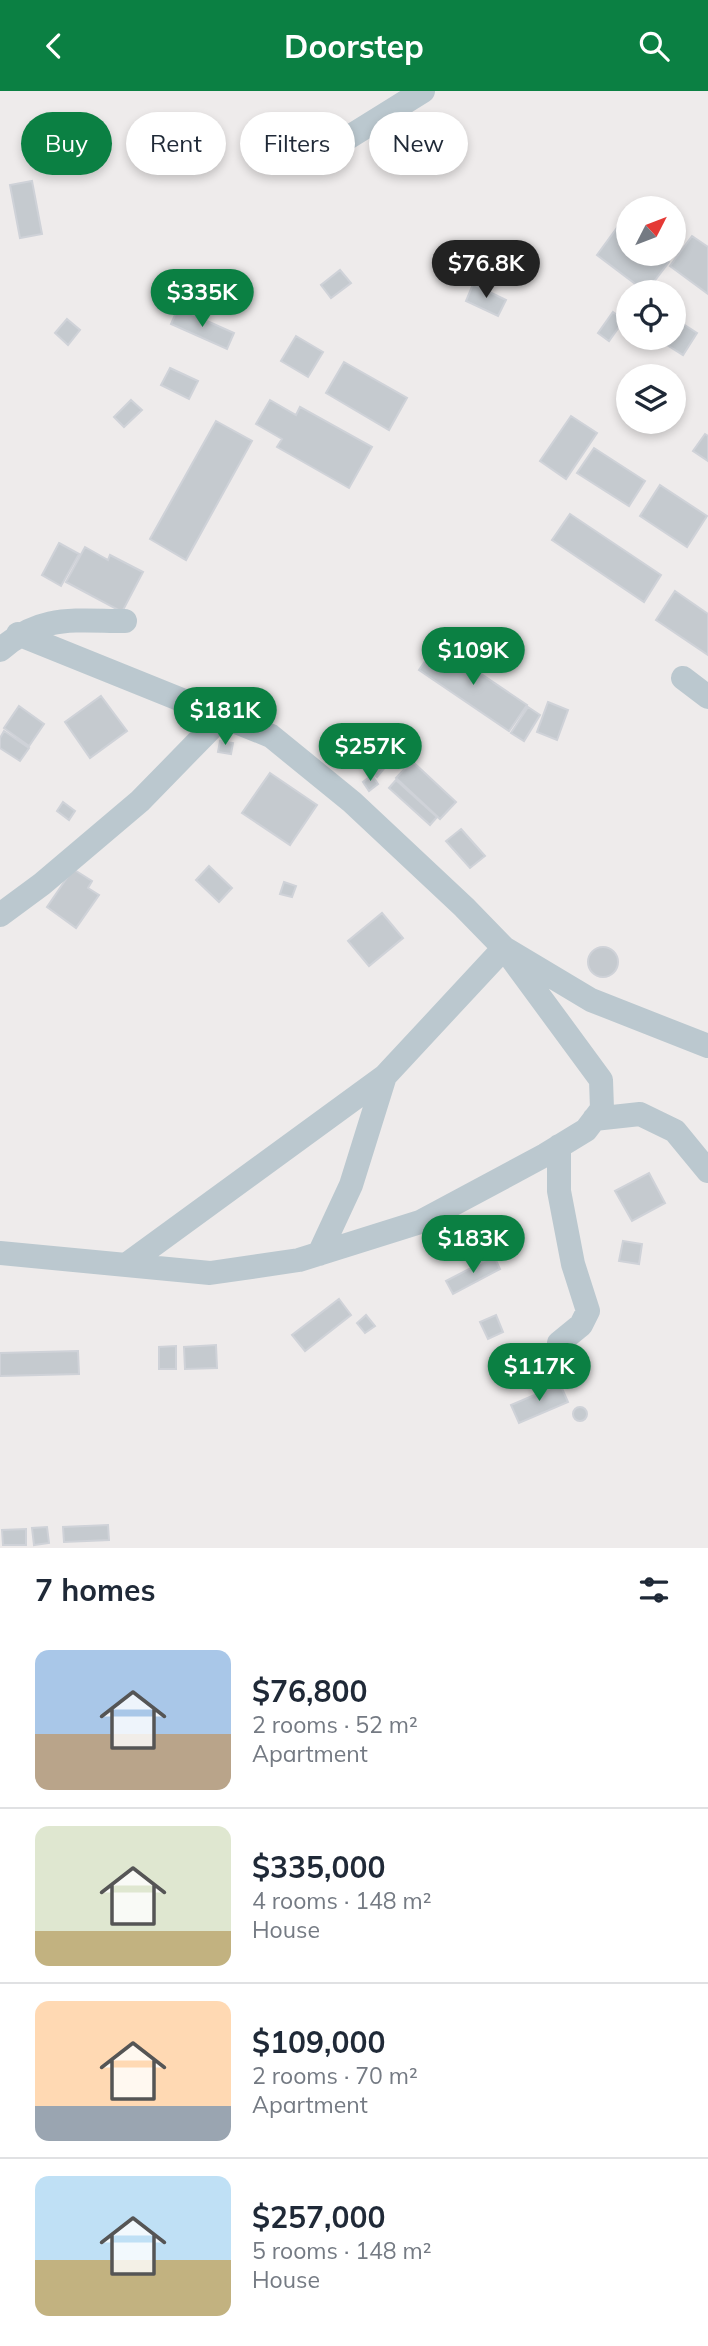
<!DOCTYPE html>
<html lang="en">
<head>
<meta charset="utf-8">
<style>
  body { margin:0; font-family:Mulish,sans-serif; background:#f2f2f3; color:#1f2937; height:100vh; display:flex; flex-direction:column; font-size:26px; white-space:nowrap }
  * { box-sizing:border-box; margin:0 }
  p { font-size:23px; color:#747a83 }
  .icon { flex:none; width:38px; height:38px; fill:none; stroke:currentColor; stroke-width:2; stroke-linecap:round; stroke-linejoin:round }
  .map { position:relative; height:1457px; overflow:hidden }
  .drawer { display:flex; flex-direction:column; background:#fff; flex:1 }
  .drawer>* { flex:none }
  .banner { position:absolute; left:21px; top:21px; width:667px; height:63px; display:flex; gap:14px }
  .needle { width:46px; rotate:48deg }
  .fabs { position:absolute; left:616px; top:105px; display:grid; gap:14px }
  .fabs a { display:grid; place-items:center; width:70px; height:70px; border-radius:50%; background:#fff; box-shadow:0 4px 10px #0003; font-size:35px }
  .price { position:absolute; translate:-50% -60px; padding:0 16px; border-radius:24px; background:#0b8043; color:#fff; font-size:23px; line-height:46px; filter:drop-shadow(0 2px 4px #0008) }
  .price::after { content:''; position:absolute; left:50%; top:42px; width:21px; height:16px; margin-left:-10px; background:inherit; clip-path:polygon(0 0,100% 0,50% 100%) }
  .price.selected { background:#222; color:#fff }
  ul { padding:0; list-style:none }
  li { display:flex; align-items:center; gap:21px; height:175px; padding:0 35px }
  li+li { border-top:2px solid #e0e1e3 }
  li span { display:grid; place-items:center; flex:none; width:196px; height:140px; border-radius:14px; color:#555 }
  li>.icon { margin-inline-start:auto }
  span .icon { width:84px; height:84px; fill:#fffc; stroke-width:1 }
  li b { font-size:30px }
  h2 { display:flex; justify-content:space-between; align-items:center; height:84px; padding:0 35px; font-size:30px }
  .tag { padding:0 24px; border-radius:32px; background:#fff; box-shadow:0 4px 10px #0003; font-size:24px; line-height:63px }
  .tag.selected { background:#0b8043; color:#fff }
  header { display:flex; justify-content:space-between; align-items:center; height:91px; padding:0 35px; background:#0b8043; color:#fff; font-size:32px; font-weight:700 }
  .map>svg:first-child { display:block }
  .building { fill:#c5cacf; stroke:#cfd2d8; stroke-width:2 }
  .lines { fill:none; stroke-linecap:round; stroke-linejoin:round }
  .minor { stroke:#bbc8cf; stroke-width:24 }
</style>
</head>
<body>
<header><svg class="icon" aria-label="back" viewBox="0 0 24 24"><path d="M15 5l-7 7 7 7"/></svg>Doorstep<svg class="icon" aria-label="search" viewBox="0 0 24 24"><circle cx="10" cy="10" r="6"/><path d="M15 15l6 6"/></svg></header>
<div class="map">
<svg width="708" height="1457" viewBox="0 0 708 1457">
  <rect width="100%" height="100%" fill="#eeebeb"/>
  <path class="building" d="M32,90L42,143L20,147L10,94Z
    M619,134L628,141V163H658L669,171L646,201L597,164Z
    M692,145L708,156V203L670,175Z
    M340,179L351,192L331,207L321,194Z
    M473,193L506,209L498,225L466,210Z
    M178,217L234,242L227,258L171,233Z
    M613,221L624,229L609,250L598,242Z
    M674,227L697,242L683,264L656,247H674Z
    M67,228L80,239L68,254L55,242Z
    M296,245L323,261L308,286L281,270Z
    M344,271L407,307L389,339L326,302Z
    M170,277L198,290L189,308L161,294Z
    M131,309L142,319L124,336L114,326Z
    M270,309L296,324L300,316L372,356L349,397L277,356L282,348L256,333Z
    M571,325L597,342L566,388L540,370Z
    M216,330L252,350L186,469L150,448Z
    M705,343L708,345V370L693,360Z
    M594,357L645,390L629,415L577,382Z
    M660,394L707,425L687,456L640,425Z
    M570,423L661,484L644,511L552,449Z
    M59,452L79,463L61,495L42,484Z
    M85,456L108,469L110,464L143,481L122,521L66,491Z
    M675,500L708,523V564L656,529Z
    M437,553L527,614L509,640L419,579Z
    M101,605L127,640L90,667L65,631Z
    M548,611L568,619L557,649L537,641Z
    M19,615L44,633L29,655L4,637Z
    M528,616L540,624L524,650L511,642Z
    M4,640L29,657L20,670L0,657V647Z
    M220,650L233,652L231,663L218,661Z
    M369,659L387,674L377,686L359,671Z
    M412,670L456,711L440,728L396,687Z
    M270,682L317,714L290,754L242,722Z
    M372,684L378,693L369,700L363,691Z
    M396,689L437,726L430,734L389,697Z
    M63,711L75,720L69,729L57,720Z
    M461,738L485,765L470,777L446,750Z
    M209,775L232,797L219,811L196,789Z
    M73,778L92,790L88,797L99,804L76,837L47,816Z
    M284,791L296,795L292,806L280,803Z
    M382,822L403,847L369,875L348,850Z
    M588 871a15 15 0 1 1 30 0a15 15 0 1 1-30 0Z
    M649,1082L665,1112L632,1130L615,1100Z
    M623,1150L642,1153L639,1173L619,1170Z
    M494,1165L500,1178L453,1203L446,1190Z
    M339,1208L351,1224L305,1260L292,1244Z
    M366,1224L375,1235L365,1242L357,1232Z
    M496,1224L503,1241L488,1248L480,1231Z
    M216,1254L217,1277L185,1278L184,1256Z
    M176,1255V1278H159V1256Z
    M78,1260L79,1283L0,1285V1262Z
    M560,1293L568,1311L519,1332L511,1314Z
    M573 1323a7 7 0 1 1 14 0a7 7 0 1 1-14 0Z
    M108,1434L109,1449L64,1451L63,1436Z
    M47,1436L49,1452L34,1454L32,1437Z
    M26,1438V1454H3L2,1439Z"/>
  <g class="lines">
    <path class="minor" d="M317,66L423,0
      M18,543L271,645L352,711L464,816L504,857L591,909L708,955
      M0,559C41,523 74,530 125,530
      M683,587L708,606
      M0,824L42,793L140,710L222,626
      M594,1028L640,1023L675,1040L708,1080
      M0,1162L210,1182L299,1169L420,1131L545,1064L586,1039L602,1018L601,989L504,857L385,985L351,1094L319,1163
      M126,1174L385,985
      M559,1252L581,1234L588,1220L573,1173L559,1100V1055"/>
  </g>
</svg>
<div class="fabs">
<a><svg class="needle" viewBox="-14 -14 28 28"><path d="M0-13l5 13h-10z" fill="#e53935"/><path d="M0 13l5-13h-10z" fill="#747a83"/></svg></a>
<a><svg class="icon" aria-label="locate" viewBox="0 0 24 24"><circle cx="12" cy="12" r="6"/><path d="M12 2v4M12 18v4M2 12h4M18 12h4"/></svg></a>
<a><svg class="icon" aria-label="layers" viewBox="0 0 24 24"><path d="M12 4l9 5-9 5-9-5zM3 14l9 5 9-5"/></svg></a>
</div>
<b class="price selected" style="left:486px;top:209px">$76.8K</b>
<b class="price" style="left:202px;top:238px">$335K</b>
<b class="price" style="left:473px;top:596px">$109K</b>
<b class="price" style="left:225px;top:656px">$181K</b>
<b class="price" style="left:370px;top:692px">$257K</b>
<b class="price" style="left:473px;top:1184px">$183K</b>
<b class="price" style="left:539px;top:1312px">$117K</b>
<div class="banner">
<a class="tag selected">Buy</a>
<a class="tag">Rent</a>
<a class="tag">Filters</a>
<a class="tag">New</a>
</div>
</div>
<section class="drawer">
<h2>7 homes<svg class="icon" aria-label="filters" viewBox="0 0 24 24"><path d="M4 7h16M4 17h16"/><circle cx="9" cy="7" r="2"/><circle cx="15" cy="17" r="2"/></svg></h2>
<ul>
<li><span style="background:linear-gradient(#a9c7e8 60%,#b9a48a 0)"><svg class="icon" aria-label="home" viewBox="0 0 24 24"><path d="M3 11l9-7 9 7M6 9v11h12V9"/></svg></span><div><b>$76,800</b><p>2 rooms · 52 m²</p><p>Apartment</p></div></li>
<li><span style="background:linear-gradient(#dfe7d0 75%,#c2b280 0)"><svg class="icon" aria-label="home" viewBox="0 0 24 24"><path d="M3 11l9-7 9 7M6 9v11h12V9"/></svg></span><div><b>$335,000</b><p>4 rooms · 148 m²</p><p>House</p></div></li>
<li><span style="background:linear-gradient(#ffd9b3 75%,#9aa5b1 0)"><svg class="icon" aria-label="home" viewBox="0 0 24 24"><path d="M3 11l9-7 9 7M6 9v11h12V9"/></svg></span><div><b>$109,000</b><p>2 rooms · 70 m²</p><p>Apartment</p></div></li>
<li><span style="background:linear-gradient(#bfe0f5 60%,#c2b280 0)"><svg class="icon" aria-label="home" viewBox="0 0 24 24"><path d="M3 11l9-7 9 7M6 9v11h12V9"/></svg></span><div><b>$257,000</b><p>5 rooms · 148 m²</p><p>House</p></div></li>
</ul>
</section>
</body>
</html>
